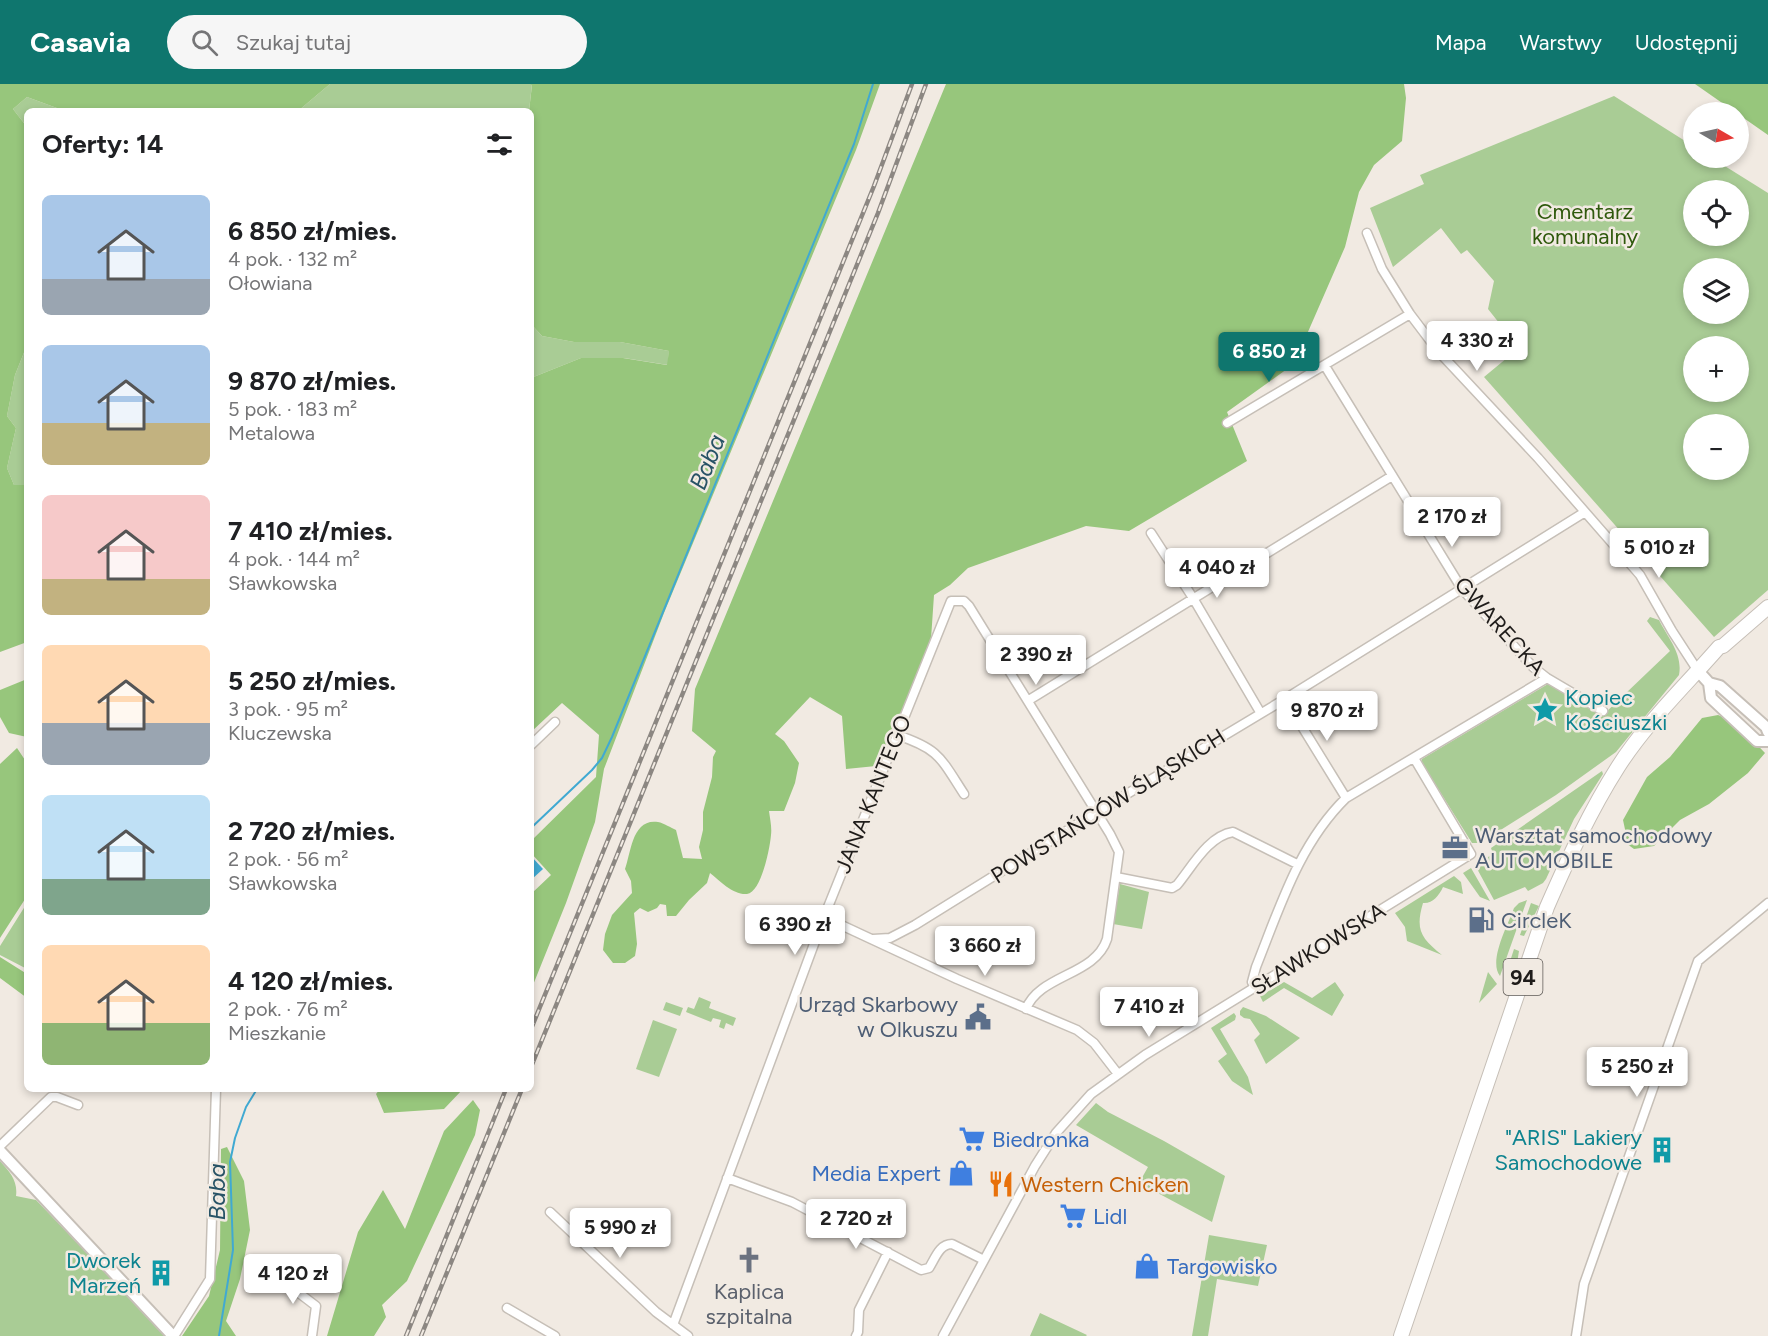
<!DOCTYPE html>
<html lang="pl">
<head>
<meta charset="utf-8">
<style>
  body { margin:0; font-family:Figtree,sans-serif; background:#f6f6f6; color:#202124; height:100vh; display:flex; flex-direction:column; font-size:22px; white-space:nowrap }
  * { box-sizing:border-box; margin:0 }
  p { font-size:20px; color:#757577 }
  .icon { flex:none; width:33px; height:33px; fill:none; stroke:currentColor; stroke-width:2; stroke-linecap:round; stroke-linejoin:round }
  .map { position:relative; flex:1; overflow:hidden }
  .sheet { position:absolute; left:24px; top:24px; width:510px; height:984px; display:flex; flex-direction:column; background:#fff; border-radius:9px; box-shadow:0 3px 9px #0003 }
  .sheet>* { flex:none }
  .needle { width:39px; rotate:99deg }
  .buttons { position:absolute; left:1683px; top:18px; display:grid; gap:12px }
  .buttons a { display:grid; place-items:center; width:66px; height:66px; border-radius:50%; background:#fff; box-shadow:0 3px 9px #0003; font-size:30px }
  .price { position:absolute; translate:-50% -51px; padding:0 14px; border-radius:6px; background:#fff; color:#222; font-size:20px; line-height:39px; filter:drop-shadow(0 2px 3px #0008) }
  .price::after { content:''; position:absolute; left:50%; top:36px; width:18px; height:14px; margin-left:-9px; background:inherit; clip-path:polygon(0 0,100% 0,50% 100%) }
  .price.current { background:#0f766e; color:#fff }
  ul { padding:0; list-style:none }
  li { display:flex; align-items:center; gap:18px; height:150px; padding:0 18px }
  li span { display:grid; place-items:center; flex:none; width:168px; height:120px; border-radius:9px; color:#555 }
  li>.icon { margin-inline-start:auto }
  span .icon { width:72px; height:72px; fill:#fffc; stroke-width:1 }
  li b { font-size:26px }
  h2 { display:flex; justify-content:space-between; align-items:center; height:72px; padding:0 18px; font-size:26px }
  header { display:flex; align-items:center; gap:36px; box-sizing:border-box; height:84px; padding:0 30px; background:#0f766e; color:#fff }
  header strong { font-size:28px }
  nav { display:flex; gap:33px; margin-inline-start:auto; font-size:21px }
  .search { width:420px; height:54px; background:#f6f6f6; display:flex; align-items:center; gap:15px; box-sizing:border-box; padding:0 21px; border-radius:33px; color:#757577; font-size:22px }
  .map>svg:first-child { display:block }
  .green { fill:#a9cc95; fill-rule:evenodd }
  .forest { fill:#97c67c }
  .water { fill:#40a9d2 }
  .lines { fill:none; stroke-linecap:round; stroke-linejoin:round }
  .stream { stroke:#40a9d2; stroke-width:2 }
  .minor-casing { stroke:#c6bfb7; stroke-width:11 }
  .tertiary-casing { stroke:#c6bfb7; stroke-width:14 }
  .primary-casing { stroke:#c6bfb7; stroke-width:16 }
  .minor { stroke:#fff; stroke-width:8 }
  .tertiary { stroke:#fff; stroke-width:10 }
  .primary { stroke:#fff; stroke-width:14 }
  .rail-casing { stroke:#8c8782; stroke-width:4.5 }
  .rail { stroke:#f1eae2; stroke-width:2; stroke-dasharray:7; stroke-linecap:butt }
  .labels { text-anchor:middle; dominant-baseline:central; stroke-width:5; stroke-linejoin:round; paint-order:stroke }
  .shield { fill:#f1eae2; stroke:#5e5a56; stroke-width:1.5 }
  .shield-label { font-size:21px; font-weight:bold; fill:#1f1c1a }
  .park-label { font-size:22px; fill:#2f590c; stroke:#f1eae2 }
  .street-label { font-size:22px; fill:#1f1c1a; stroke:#f1eae2 }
  .culture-label { font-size:22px; fill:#0d838f; stroke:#f1eae2; text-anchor:end }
  .service-label { font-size:22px; fill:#4e5e75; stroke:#f1eae2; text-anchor:start }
  .shop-label { font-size:22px; fill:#366cbe; stroke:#f1eae2; text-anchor:start }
  .food-label { font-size:22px; fill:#c56008; stroke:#f1eae2; text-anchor:start }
  .worship-label { font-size:22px; fill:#5b616d; stroke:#f1eae2 }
  .water-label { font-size:24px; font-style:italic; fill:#285366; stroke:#f1eae2 }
</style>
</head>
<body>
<header>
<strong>Casavia</strong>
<div class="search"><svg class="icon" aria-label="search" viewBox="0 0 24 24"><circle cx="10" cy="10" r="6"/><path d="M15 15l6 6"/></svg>Szukaj tutaj</div>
<nav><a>Mapa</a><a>Warstwy</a><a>Udostępnij</a></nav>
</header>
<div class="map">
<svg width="1768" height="1252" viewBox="0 0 1768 1252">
  <rect width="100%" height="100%" fill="#f1eae2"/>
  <path class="green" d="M330,0H532L529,27H298Z
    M1614,12L1693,62L1694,74H1712L1768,109V506L1714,553L1484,293L1519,264L1488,225L1494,197L1467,166L1461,170L1441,144L1393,183L1370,124L1424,100L1420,91ZM1694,106H1738V152H1694ZM1694,184H1738V230H1694ZM1694,262H1738V308H1694ZM1694,340H1738V386H1694Z
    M27,13L65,27H27V43L13,25Z
    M531,240L542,252L574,258H620L669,267L668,281L624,274H581L531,294Z
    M27,261V401H14L7,384L16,344L7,332L15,291Z
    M1650,533L1659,536C1668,554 1683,570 1679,591L1616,668L1556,711L1480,759H1472L1422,679V675L1548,600L1603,631L1670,567L1647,537Z
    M1602,687L1603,690L1574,735L1546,795L1543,799L1528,807L1525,803L1494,816L1475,781L1493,770L1491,764Z
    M1471,784L1490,817L1480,813L1463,789Z
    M1454,792L1461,798L1463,810L1443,803C1439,812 1432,820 1423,819C1415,846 1421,854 1442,871L1407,857L1405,843L1395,829Z
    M1120,800L1149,808L1142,845L1113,840Z
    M1527,816L1500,892C1488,877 1508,841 1514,824L1519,819Z
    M27,819V885L0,871V862Z
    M1531,819L1539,822L1524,852L1520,851Z
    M1514,865L1519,867L1514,898L1508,899L1504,896Z
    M1488,888L1497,900L1479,919Z
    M1284,898L1312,914L1335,898L1344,911L1332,932L1284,904L1263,918L1260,912Z
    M699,913L711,918L709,924L736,934L733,942L726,939L724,945L719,943L721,936L713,934L711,938L686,928L688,923L694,925Z
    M666,918L683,924L680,932L663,926Z
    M1243,923L1266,932L1300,954L1266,980L1254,956L1260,950L1250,935L1244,934L1240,931V927Z
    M1234,929L1236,932L1235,936L1220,945L1248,993L1253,1011L1232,997L1218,977L1227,970L1211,944Z
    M653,936L677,945L659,993L636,985Z
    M1096,1019L1108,1028L1164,1057L1225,1092L1212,1138L1139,1099L1148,1083L1076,1041Z
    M0,1077C10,1088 18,1097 16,1112L36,1116L167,1252H0Z
    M1209,1151L1267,1161L1258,1202L1217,1195L1208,1252H1192Z
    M1040,1229L1087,1251L1086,1252H1030Z"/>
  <path class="forest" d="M0,0H330L298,27H65L27,13L13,25L27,43V261L15,291L7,332L16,344L7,384L14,401H27V558L0,568Z
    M530,0H880L856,66L664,529L604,685L595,738L566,819L531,906V810L551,791L531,769V757L596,693L599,651L562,619L531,648V294L581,274H623L667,281L669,267L620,258H574L542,252L531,240V27H529L532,1Z
    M946,0H1404L1406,14L1402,57L1374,81L1359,108L1345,163L1294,280L1227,328L1247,377L1129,447L1086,442L968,484L950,501L934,511L931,555L897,642L876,682L846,685L842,632L810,613L775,650L784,657L799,679L795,699L784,727H769C770,735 772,743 771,751C770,764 761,809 747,810C733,811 720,797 710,789L707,799L689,816L676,832H667L666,821L660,820L657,824L648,828L640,824L634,829L637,860L635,872L625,879H613L603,866L605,850L612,831L632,809L631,797L625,785C631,769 632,734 658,738C664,739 671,744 676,746L683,774L702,775L699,763L703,746V728L712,693L713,673L716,667L692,647L695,605Z
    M1695,0H1768V51Z
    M27,595V653L9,649L0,633V606Z
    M1718,631L1735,638L1765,669L1748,689L1709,720L1680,736L1654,762L1634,765L1623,757L1626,750L1623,736L1647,693L1670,673L1702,634Z
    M17,664L27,679V812L0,854V680Z
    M0,873L27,890V914L0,894Z
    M380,1005H463L444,1025L384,1029L376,1010Z
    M473,1016L480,1026L475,1051L407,1197L382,1221L386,1233L374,1252H327L358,1148L383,1106L405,1145L444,1047Z
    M227,1063L244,1097L250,1146L240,1195L226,1237L236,1252H182L209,1212L220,1166L221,1065Z"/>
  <path class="water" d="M531,772L543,785L531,796Z"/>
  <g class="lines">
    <path class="stream" d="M531,744L592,686L602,674L612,653L854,60L873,0
      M219,1252L233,1166L230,1078L235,1054L246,1023L257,1005"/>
    <g class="minor-casing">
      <path id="minor" d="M1367,149L1382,185L1410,230L1438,267L1538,374L1640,491L1672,547L1698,587
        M1325,282L1462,505L1533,583L1547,594L1603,627
        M1227,339L1410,230
        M1151,449L1193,514L1260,628
        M1285,615L1346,714
        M1029,616L1392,392
        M897,651C939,665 940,673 964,710
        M531,661L555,638
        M1116,793L1172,804L1177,801C1192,783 1208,752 1233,748L1297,780
        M824,833L957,895L1077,946L1094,959L1118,990
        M873,855L890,854L915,841L1097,728L1285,615L1585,428
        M1255,904L1252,898L1256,883C1280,823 1299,760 1346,714L1547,594
        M0,1062L51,1013H57L78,1021
        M727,1094L792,1118L921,1186L929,1184C935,1175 939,1160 952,1160L984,1176
        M550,1128L656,1228L688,1252
        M274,1190L316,1222L312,1252
        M507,1224L555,1252
        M673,1241L824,833L951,517H964L969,522L1110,750L1119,768L1107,855C1095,892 1040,890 1026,925
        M172,1250L176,1249L210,1195L216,1005
        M856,1252L858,1248L859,1226L888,1168
        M943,1252L1035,1082L1056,1049L1091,1010L1145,971L1471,770L1414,674
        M1576,1252L1584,1200L1698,877L1768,819"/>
    </g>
    <g class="tertiary-casing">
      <path id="tertiary" d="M1698,587L1709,599L1711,614L1757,657H1768
        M1709,599L1720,602L1766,643L1768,648
        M0,1067L173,1252"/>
    </g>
    <g class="primary-casing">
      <path id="primary" d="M1401,1252L1547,823C1568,775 1590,727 1618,683C1646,639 1685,602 1719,563L1723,562L1768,523"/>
    </g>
    <use href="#minor" class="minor"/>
    <use href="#tertiary" class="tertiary"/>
    <use href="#primary" class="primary"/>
    <g class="rail-casing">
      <path id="rail" d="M531,945L874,102L912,0
        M531,983L878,129L926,0
        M406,1252L506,1005
        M421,1252L522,1005"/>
    </g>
    <use href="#rail" class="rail"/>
  </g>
  <defs>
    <g id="sight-bare" transform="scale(2.07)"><path d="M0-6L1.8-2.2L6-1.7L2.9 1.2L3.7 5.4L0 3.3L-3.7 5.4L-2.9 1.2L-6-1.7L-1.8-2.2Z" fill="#0f9aa8" stroke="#f1eae2" stroke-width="2.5" paint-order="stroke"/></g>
    <g id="office-bare" transform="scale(2.07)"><path d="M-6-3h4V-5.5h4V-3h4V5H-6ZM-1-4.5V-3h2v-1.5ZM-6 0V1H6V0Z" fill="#5c6f8a" stroke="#f1eae2" stroke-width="2.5" paint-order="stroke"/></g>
    <g id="fuel-bare" transform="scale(2.07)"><path d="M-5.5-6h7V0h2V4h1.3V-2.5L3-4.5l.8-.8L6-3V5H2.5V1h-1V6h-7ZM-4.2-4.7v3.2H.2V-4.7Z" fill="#5c6f8a" stroke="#f1eae2" stroke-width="2.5" paint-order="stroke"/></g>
    <g id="civic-bare" transform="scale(2.07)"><path d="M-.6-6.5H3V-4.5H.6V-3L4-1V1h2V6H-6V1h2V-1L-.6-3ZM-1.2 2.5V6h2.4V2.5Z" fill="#5c6f8a" stroke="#f1eae2" stroke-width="2.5" paint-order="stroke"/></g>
    <g id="supermarket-bare" transform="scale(2.07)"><path d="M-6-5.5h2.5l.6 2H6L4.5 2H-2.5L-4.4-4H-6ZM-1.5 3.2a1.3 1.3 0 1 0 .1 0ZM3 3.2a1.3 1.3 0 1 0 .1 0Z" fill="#3f7fe0" stroke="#f1eae2" stroke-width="2.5" paint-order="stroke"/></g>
    <g id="building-bare" transform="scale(2.07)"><path d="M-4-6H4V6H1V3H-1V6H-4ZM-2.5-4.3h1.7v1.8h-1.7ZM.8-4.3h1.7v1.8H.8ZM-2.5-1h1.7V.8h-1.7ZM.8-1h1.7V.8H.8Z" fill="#0f9aa8" stroke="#f1eae2" stroke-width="2.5" paint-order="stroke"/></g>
    <g id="shop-bare" transform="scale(2.07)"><path d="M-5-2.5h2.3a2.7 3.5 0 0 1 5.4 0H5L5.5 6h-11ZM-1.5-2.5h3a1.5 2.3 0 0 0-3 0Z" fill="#3f7fe0" stroke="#f1eae2" stroke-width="2.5" paint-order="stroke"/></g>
    <g id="restaurant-bare" transform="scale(2.07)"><path d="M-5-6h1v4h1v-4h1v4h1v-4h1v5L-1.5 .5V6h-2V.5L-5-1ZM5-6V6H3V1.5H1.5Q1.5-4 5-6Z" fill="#e8710a" stroke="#f1eae2" stroke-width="2.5" paint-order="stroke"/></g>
    <g id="church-bare" transform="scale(2.07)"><path d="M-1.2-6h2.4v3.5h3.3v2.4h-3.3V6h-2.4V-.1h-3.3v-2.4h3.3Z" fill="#6b7280" stroke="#f1eae2" stroke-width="2.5" paint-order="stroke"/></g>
  </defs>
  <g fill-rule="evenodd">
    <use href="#sight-bare" x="1545" y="626"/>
    <use href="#office-bare" x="1455" y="764"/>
    <use href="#fuel-bare" x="1481" y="836"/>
    <use href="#civic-bare" x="978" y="933"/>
    <use href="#supermarket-bare" x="972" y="1055"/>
    <use href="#building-bare" x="1662" y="1066"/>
    <use href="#shop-bare" x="961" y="1089"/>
    <use href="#restaurant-bare" x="1001" y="1100"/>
    <use href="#supermarket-bare" x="1073" y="1132"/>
    <use href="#church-bare" x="749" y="1176"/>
    <use href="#shop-bare" x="1147" y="1182"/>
    <use href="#building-bare" x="161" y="1189"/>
  </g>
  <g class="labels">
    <rect class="shield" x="1503.5" y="875" width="39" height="36" rx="4.5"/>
    <g class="shield-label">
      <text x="1523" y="893">94</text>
    </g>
    <g class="park-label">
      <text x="1585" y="127">Cmentarz<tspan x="1585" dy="25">komunalny</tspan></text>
    </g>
    <g class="street-label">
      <text transform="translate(1500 542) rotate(48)">GWARECKA</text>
      <text transform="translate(873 710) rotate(-68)">JANA KANTEGO</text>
      <text transform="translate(1108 722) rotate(-32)">POWSTAŃCÓW ŚLĄSKICH</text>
      <text transform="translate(1318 865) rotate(-32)">SŁAWKOWSKA</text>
    </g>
    <g class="culture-label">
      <text x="1565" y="613" text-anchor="start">Kopiec<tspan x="1565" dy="25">Kościuszki</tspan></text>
      <text x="1642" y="1053">"ARIS" Lakiery<tspan x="1642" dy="25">Samochodowe</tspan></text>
      <text x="141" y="1176">Dworek<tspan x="141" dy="25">Marzeń</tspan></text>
    </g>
    <g class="service-label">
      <text x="1475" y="751">Warsztat samochodowy<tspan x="1475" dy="25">AUTOMOBILE</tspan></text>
      <text x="1501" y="836">CircleK</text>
      <text x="958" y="920" text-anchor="end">Urząd Skarbowy<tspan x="958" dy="25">w Olkuszu</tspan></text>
    </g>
    <g class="shop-label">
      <text x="992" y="1055">Biedronka</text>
      <text x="941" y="1089" text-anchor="end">Media Expert</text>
      <text x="1093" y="1132">Lidl</text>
      <text x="1167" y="1182">Targowisko</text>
    </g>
    <g class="food-label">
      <text x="1021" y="1100">Western Chicken</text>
    </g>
    <g class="worship-label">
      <text x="749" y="1207">Kaplica<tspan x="749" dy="25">szpitalna</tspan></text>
    </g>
    <g class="water-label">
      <text transform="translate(707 378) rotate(-68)">Baba</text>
      <text transform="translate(216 1108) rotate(-90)">Baba</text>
    </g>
  </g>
</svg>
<div class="buttons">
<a><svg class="needle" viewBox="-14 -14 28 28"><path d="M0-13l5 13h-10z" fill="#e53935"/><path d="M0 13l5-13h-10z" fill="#757577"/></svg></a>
<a><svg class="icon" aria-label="locate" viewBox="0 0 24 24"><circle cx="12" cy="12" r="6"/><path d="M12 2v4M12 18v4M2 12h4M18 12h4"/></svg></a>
<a><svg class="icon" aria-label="layers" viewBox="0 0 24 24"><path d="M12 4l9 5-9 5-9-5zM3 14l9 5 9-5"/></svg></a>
<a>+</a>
<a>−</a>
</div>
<b class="price" style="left:1477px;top:288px">4 330 zł</b>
<b class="price current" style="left:1269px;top:299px">6 850 zł</b>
<b class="price" style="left:1452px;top:464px">2 170 zł</b>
<b class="price" style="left:1659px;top:495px">5 010 zł</b>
<b class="price" style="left:1217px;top:515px">4 040 zł</b>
<b class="price" style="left:1036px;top:602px">2 390 zł</b>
<b class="price" style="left:1327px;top:658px">9 870 zł</b>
<b class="price" style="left:795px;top:872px">6 390 zł</b>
<b class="price" style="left:985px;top:893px">3 660 zł</b>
<b class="price" style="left:1149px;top:954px">7 410 zł</b>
<b class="price" style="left:1637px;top:1014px">5 250 zł</b>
<b class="price" style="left:856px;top:1166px">2 720 zł</b>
<b class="price" style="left:620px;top:1175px">5 990 zł</b>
<b class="price" style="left:293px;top:1221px">4 120 zł</b>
<section class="sheet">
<h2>Oferty: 14<svg class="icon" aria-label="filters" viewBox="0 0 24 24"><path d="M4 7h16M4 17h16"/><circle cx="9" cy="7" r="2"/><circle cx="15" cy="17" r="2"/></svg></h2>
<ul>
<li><span style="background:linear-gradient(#a9c7e8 70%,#9aa5b1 0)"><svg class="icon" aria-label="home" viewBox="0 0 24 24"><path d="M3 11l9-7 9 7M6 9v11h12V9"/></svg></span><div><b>6 850 zł/mies.</b><p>4 pok. · 132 m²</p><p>Ołowiana</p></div></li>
<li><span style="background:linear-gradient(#a9c7e8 65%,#c2b280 0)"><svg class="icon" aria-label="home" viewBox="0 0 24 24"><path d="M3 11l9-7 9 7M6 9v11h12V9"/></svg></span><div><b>9 870 zł/mies.</b><p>5 pok. · 183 m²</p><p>Metalowa</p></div></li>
<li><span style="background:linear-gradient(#f6c9c9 70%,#c2b280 0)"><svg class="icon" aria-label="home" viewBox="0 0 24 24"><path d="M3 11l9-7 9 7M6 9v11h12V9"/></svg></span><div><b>7 410 zł/mies.</b><p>4 pok. · 144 m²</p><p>Sławkowska</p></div></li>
<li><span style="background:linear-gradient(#ffd9b3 65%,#9aa5b1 0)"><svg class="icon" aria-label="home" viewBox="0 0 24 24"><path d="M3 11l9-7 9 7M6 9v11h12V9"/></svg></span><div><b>5 250 zł/mies.</b><p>3 pok. · 95 m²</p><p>Kluczewska</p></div></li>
<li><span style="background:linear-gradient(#bfe0f5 70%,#7fa58c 0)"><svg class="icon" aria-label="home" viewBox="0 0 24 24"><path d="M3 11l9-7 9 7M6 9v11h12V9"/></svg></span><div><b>2 720 zł/mies.</b><p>2 pok. · 56 m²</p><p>Sławkowska</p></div></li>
<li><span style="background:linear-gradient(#ffd9b3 65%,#8fb573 0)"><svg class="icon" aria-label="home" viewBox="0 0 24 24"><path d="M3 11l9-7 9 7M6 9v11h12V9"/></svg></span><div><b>4 120 zł/mies.</b><p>2 pok. · 76 m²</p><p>Mieszkanie</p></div></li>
</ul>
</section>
</div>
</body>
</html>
